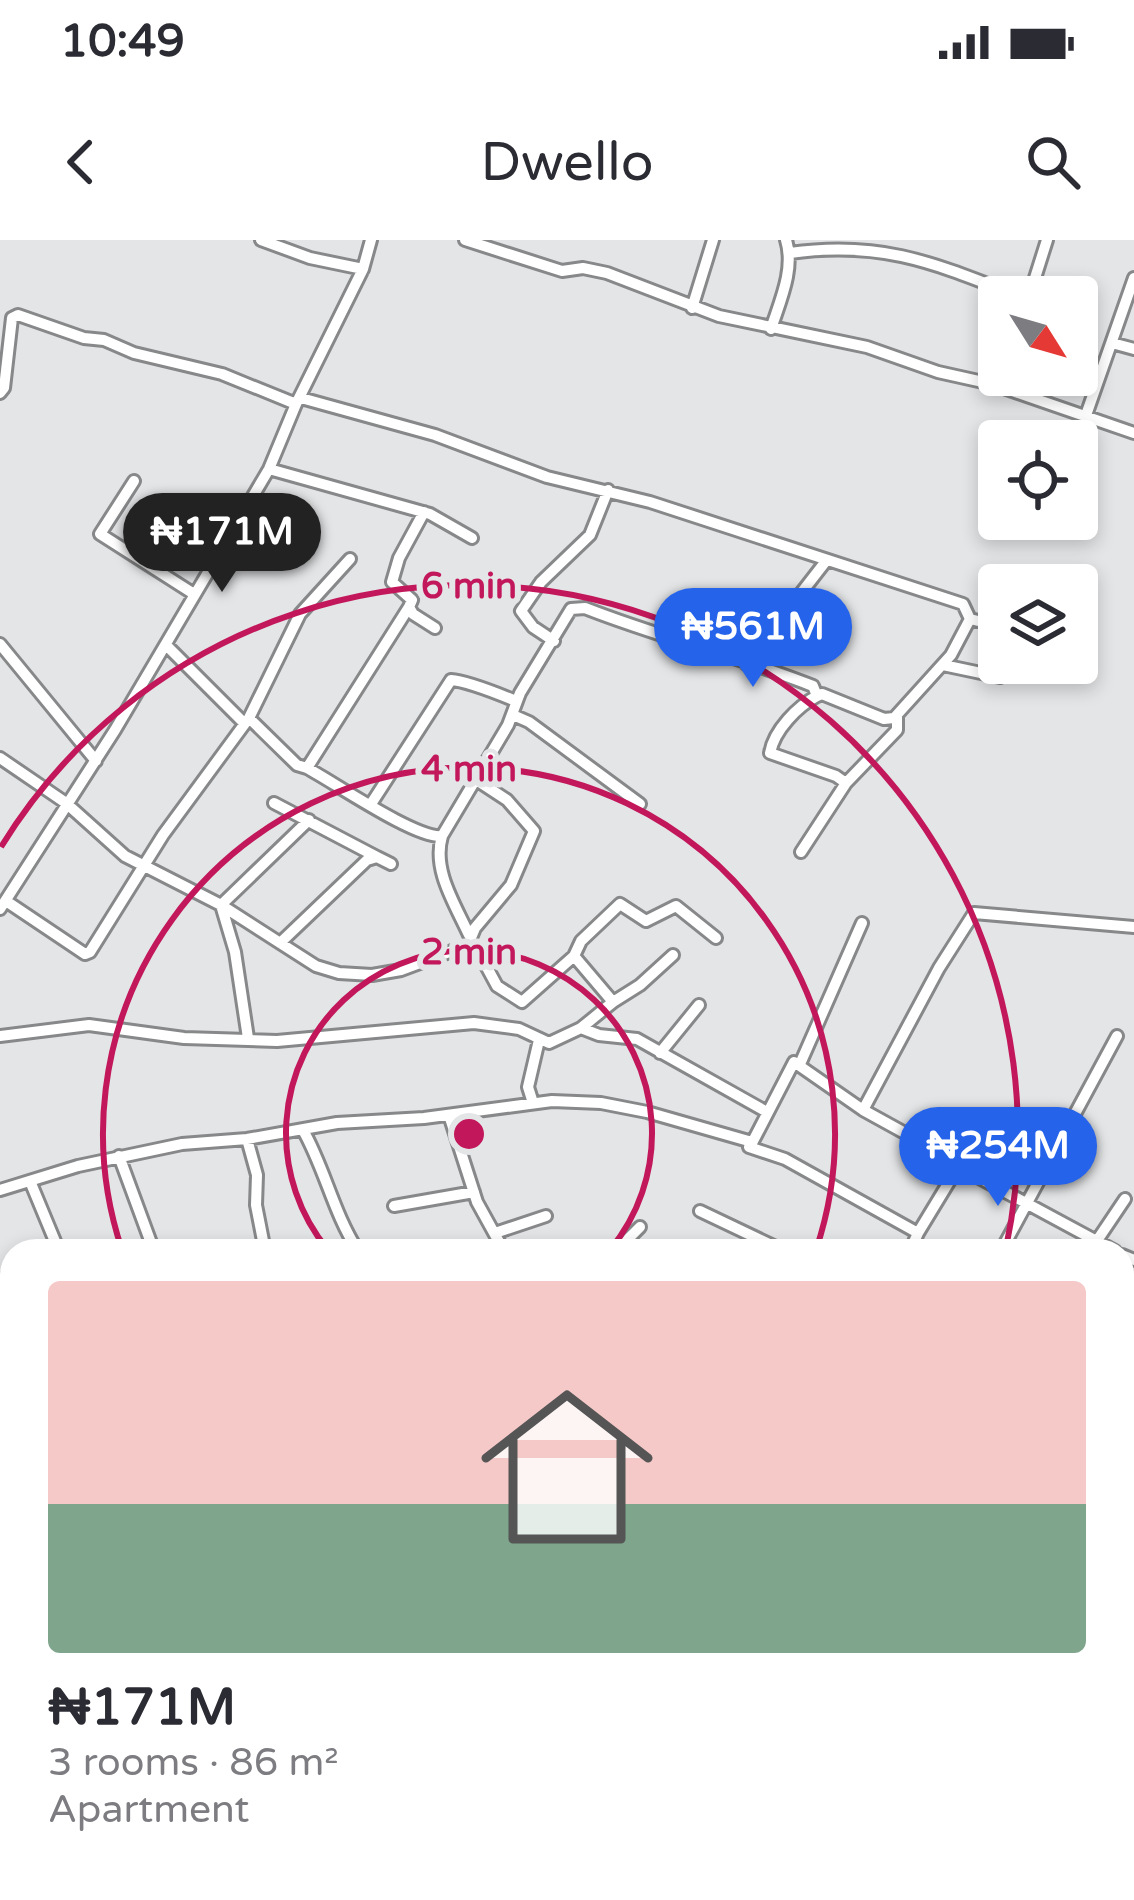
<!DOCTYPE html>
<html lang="en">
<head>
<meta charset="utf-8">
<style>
  body { margin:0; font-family:"Varela Round",sans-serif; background:#f2f2f3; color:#2b2b33; height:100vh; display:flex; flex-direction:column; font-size:45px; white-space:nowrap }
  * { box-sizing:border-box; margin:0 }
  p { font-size:39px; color:#7c7c81 }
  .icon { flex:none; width:66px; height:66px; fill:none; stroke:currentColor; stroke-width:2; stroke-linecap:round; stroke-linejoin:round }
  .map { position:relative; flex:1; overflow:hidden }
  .drawer { position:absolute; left:0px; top:999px; width:1134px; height:663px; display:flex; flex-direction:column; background:#fff; border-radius:36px 36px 0 0; box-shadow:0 6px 18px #0003 }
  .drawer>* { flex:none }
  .needle { width:78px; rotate:127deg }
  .tools { position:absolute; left:978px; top:36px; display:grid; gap:24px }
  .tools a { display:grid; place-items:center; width:120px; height:120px; border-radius:12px; background:#fff; box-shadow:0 6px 18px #0003; font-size:60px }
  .price { position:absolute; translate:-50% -102px; padding:0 27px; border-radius:42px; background:#2563eb; color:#fff; font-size:39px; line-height:78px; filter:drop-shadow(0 3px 6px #0008) }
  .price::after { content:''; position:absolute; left:50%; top:72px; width:36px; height:27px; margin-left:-18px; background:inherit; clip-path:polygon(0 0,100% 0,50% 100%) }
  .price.selected { background:#222; color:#fff }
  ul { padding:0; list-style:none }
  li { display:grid; align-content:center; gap:24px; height:636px; padding:0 48px }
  li span { display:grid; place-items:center; height:372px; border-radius:12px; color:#555 }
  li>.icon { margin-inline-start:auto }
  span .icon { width:216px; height:216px; fill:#fffc; stroke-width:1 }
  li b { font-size:51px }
  .status { display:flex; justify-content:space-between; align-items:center; height:84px; padding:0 60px; background:#fff; direction:ltr }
  .status svg { height:33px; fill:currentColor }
  header { display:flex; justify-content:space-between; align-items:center; height:156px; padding:0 48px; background:#fff; font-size:54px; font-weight:600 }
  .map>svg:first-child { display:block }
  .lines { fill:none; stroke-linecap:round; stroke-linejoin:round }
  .minor-casing { stroke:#878889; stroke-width:16 }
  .minor { stroke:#fff; stroke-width:10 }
  .rail-casing { stroke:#5a5a5c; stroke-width:8 }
  .rail { stroke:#e4e5e7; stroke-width:3; stroke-dasharray:9; stroke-linecap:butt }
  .ring { fill:none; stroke:#c2185b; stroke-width:6 }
  .centre { fill:#c2185b; stroke:#e4e5e7; stroke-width:6 }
  .ring-label { font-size:36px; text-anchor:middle; font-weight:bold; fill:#c2185b; stroke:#e4e5e7; stroke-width:12; stroke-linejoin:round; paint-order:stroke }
</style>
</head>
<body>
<div class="status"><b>10:49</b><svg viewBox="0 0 49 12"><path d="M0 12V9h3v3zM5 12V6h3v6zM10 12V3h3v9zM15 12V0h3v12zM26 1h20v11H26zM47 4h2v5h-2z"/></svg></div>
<header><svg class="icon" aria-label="back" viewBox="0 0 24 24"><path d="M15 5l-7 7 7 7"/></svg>Dwello<svg class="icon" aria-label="search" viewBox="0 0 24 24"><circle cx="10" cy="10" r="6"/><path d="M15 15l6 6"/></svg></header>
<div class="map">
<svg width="1134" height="1660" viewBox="0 0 1134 1660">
  <rect width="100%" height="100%" fill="#e4e5e7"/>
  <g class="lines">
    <g class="minor-casing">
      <path id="minor" d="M261,0L310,18L363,29
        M465,0L562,31L583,28L607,33L719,76L867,107L938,132L992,144L1134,193
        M790,13C883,0 936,24 1021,57
        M1029,57L1047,0
        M692,68L713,0
        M771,89C780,61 795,29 786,0
        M1112,103L1134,109
        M0,153L4,148L12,78L18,75L84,98L104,100L134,113L222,134L296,164
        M301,158L435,195L547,237L650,262L963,364L970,379L951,415L894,478L884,479L822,454L817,456
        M1085,178L1134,38
        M269,229L430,274L472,298
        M134,241L100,294L194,354
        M409,367L413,374L435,388
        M970,379L999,386
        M554,401L533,387L521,371L541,342L590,295L608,250
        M0,404L96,521
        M166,405L244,483
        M746,424L826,321
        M943,425L1000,437
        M513,475L529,482L640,564
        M249,478L297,525L307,528L409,367L412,360L392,342L399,318L424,272
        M0,518L66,563L125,616L221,665L316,726L339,733L372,735L401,730L468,705L475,688L511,645L534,591L507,560L475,539
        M307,528C335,543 416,599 442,596
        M846,543L897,490V476
        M274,563L377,617
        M371,564L451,440C467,441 499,454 516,461
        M6,661L85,714L90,712L163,595L249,478L300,374L350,319
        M0,669L115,490L269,229L296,164L363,29L371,0
        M469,695C455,664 432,630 442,596L508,485L520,453L571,369L585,368C661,398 738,416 813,446L817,456C798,466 774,490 770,513L836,536L846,543L801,612
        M280,703L367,620L377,617L391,624
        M468,705L477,709L497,746L522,762L574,716L581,701L620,664L646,681L676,666L716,698
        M574,716L613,762L581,788
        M613,762L640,745L673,715
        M0,796L89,785L184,798L277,801L474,783L519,789L549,803L581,788L599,795L637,799L767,872
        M248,798L235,712L221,665L309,580
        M660,813L699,765
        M800,824L862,683
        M533,863L528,847L539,800
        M863,870L939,728L974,673L1134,687
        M449,875L477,962L504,1011
        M303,890C325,929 333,972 358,1011
        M247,899L257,935L256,965L265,1011
        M751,905L794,822L863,870L952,919L959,927L1115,1011
        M119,916L154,1011
        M30,941L59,1011
        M0,950L78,926L182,904L247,899L337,883L424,878L552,861L601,863L647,872L752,902L749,907L785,919L918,993L989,876
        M394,966L474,952
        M700,971L784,1011
        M495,993L546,976
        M616,1011L640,987
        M910,1011L918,993
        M1001,1011L1117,796
        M1090,1011L1125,959
        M1122,1015L1134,1020
        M0,1040L12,1035
        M1122,1117L1134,1097
        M0,1327L12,1329
        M0,1371L12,1365
        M1122,1442L1134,1436
        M0,1481L12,1472
        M0,1575L12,1588
        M65,1650L71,1660
        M1067,1650L1079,1660
        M716,1660V1650
        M793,1660L811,1652"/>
    </g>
    <use href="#minor" class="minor"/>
    <g class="rail-casing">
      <path id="rail" d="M0,1610L12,1624
        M33,1650L40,1660"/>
    </g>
    <use href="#rail" class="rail"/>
  </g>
  <g class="ring">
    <path d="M328 1010A183 183 0 1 1 610 1010"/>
    <path d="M122 1010A366 366 0 1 1 816 1010"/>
    <path d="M1 607A549 549 0 0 1 1006 1008"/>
  </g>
  <circle cx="469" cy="894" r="18" class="centre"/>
  <g class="ring-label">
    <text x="469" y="358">6 min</text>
    <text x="469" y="541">4 min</text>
    <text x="469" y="724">2 min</text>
  </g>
</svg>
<div class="tools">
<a><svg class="needle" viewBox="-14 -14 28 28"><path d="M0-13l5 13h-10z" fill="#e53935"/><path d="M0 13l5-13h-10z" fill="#7c7c81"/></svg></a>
<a><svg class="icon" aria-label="locate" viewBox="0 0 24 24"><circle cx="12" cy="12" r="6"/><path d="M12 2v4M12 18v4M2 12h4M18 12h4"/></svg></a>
<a><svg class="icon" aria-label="layers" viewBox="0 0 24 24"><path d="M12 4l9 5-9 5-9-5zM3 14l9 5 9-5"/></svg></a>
</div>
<b class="price selected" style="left:222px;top:355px">₦171M</b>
<b class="price" style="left:753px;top:450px">₦561M</b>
<b class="price" style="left:998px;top:969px">₦254M</b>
<section class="drawer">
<ul>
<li><span style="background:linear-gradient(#f6c9c9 60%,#7fa58c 0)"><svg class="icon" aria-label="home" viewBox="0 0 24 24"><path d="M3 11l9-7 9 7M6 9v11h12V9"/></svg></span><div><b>₦171M</b><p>3 rooms · 86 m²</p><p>Apartment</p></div></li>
</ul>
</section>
</div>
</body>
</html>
